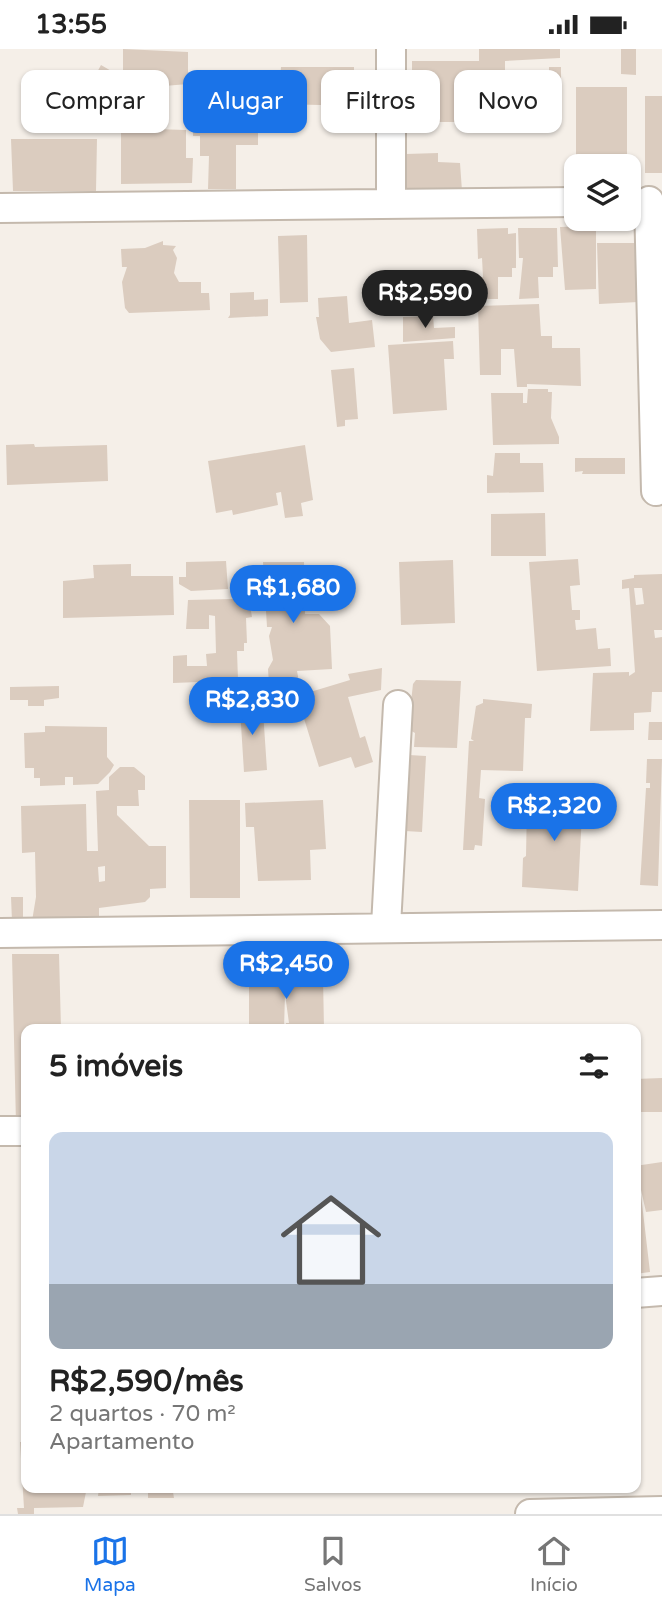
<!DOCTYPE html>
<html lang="pt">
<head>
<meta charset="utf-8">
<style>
  body { margin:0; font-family:"Varela Round",sans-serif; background:#f6f6f6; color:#222; height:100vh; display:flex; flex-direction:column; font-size:26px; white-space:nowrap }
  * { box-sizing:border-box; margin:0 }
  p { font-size:23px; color:#767676 }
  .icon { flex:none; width:38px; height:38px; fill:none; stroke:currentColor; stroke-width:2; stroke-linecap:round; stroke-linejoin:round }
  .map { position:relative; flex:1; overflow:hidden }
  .side { position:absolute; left:21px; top:975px; width:620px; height:469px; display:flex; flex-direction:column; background:#fff; border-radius:14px; box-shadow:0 2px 5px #0004 }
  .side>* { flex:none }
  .top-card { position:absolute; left:21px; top:21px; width:621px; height:63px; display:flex; gap:14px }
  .buttons { position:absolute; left:564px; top:105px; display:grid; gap:14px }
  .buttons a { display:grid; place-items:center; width:77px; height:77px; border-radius:14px; background:#fff; box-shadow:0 2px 5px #0004; font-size:35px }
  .price { position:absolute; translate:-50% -60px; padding:0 16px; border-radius:24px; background:#1a73e8; color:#fff; font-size:23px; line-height:46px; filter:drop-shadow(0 2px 4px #0008) }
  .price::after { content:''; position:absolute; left:50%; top:42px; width:21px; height:16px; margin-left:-10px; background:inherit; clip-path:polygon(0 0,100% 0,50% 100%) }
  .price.active { background:#222; color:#fff }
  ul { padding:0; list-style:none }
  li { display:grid; align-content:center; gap:14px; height:371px; padding:0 28px }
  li+li { border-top:2px solid #e0e0e0 }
  li span { display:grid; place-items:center; height:217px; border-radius:14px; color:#555 }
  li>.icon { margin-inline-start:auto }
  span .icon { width:126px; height:126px; fill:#fffc; stroke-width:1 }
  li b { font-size:30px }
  h2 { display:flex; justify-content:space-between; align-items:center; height:84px; padding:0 28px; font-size:30px }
  .tag { padding:0 24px; border-radius:14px; background:#fff; box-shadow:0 2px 5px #0004; font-size:24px; line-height:63px }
  .tag.active { background:#1a73e8; color:#fff }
  .status { display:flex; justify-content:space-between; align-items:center; height:49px; padding:0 35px; background:#fff; direction:ltr }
  .status svg { height:19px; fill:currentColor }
  .dock { display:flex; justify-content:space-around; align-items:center; height:98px; border-top:2px solid #e0e0e0; background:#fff; font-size:19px; color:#767676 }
  .dock a { display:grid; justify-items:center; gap:4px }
  .dock .active { color:#1a73e8 }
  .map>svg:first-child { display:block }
  .building { fill:#dbccbf; fill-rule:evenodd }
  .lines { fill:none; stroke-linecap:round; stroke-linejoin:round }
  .minor-casing { stroke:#c4b9ad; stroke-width:32 }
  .minor { stroke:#fff; stroke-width:28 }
</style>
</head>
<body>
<div class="status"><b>13:55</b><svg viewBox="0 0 49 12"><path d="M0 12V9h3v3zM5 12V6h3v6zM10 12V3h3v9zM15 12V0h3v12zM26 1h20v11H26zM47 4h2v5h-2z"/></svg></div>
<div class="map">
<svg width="662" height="1465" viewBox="0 0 662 1465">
  <rect width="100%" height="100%" fill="#f5efe8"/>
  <path class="building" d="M123,0L188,3V35L152,38V59L126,60L88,40L101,16L125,30L133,28V21H123Z
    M479,0H560V9L505,12V49L477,50V54H465V70H457V73H426L431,40L412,41V12H479Z
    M621,0H636V26L621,25Z
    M281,18H354V22H362V57L278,55Z
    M549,18H561V52H549Z
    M576,38H627V117H576Z
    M645,47H662V124H645Z
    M193,69H206V80H208V74H232V69H258V96H236V140H208L209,107H200V87H193Z
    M121,79L186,81V109H193L192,134L121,135Z
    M11,90H97L96,142H13Z
    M438,104V113L460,114L462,142L406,143V105Z
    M590,177V182H596V240L565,241L560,178Z
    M508,179V185L516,184V219H512V228H498V250H479L478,228H483L482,209L478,210L477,180Z
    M518,179H557L558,218H553V228H538L539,249L519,250L523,209H519Z
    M307,186L308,253L280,254L278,187Z
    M163,192V196L176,197L173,201L177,209L174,224L179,233H201V244H209L210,261L129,264L125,259L122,233L127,218H122L121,200L145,199Z
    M597,194H635L638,253L599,255Z
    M429,223H468V256H453V261L446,263H430Z
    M254,243V251L268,250V267L228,269L230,266V244Z
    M347,247L349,274L372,271L375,298L331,303L320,290L316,268H319L318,249Z
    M539,255L541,287H552V299H580L581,337L527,335V338H517L514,300H501V326H480L478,257Z
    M433,267L434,279L455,278V289L403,293V268Z
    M453,292L454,310H444L447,361L393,365L388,296Z
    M354,319L358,370L345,371V377L337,378L331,321Z
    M528,340H548V343H552L551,369L559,388V395L493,396L491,344H523V354H527Z
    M34,395L35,398L107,396L108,432L7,436L6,396Z
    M305,396L313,451L301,454L303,467L285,469L281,443L276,444L278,456L233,466L232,461L216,464L208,412Z
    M495,404H520V414H543L544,443L487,444V426L493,427Z
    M575,409H625V425H582L583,422L575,423Z
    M545,464L546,507H491V465Z
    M578,510L580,536L570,537L572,561H580V571H575L576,581L596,579L598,600L610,599L611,617L537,622L529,513Z
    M453,511L455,574L401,576L399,513Z
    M226,512L228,540L191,542L179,535V528H186V513Z
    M263,513H304L305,565H319L330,577L332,620L297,622L299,633L269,635L268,620L273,611L269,587L272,578H267Z
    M131,515V527H173L174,566L63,569V532L94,529L93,516Z
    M662,525V581H654L655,589L662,588V643H652L651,663L634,664V681L590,682L593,624L629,623V627L635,623L629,539L622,540V531L634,529V526ZM634,539H642L644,555L636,556Z
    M258,526L261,550H255V557L250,556L252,568L246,569L247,594H244V602H237L238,631L210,632V638L199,639V633L173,634V607L187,606V617H207L206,605L216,604L215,567L209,566V580H186L188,551L233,550V528Z
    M382,619L381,641L348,648L360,689L365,687L373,713L355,719L351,708L319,718L297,647L350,631L348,625Z
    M416,631L461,632L457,699L414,698L415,684L408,680L413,635Z
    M59,637V649L44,651V657H28V651H10V638Z
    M248,642L250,663L263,662L267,721L244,723L239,644Z
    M483,650L532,655L531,669H525L523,722L481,721L479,749L485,750L482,797L475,796L474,801H463L469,692H474L471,690L476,657L483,654Z
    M649,673H662V691H648Z
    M45,677L107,678V708L114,716L110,723L98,735L73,736V728H65V736L40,737V729H34V719H25L24,684L45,683Z
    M409,706L426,707L422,783L405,782Z
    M647,710H662L658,837L640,836L646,739H650V734H646Z
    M120,718H134L145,727V741H138L139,757H117V766L149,797H166V839L150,840V848L145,853L99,859V871H90V868L32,872L36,848L35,803L22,804L21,757L86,755L87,802H98L96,742L109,741V728ZM105,817V832L99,833L98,818Z
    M547,743L583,746L578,842L522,838L523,809L526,807L527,755L529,752L546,753Z
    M189,751H240V849H190Z
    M323,751L326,800L310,801L311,831L258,832L254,778H246L245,754Z
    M11,848H23V872H12Z
    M12,905H59L61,980H26V1075H16Z
    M249,923H285L306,924L305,929L323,928L324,980H286V974H289L285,945L284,980H249Z
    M98,975L158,976V980H98Z
    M662,1029V1063H635V1030Z
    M662,1113V1161L646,1163L641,1141L635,1143V1117Z
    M641,1146L650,1223L635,1225V1147Z
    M639,1253V1284H635V1254Z
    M20,1393H26V1438H87L83,1458L34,1459V1465H18L17,1459H24Z
    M99,1438H131V1446L98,1447Z
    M148,1438H189V1442L173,1443L174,1449H148Z"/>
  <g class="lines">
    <g class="minor-casing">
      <path id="minor" d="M649,152L656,442
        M391,154V0
        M0,159L576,153
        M386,877L398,656
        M0,884L662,876
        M0,1082H26
        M635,1244L662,1242
        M530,1465L662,1462"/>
    </g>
    <use href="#minor" class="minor"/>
  </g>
</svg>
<div class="buttons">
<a><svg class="icon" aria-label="layers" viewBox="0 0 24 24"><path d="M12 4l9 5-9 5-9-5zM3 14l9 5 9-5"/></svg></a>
</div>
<b class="price active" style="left:425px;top:281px">R$2,590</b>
<b class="price" style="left:293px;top:576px">R$1,680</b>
<b class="price" style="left:252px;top:688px">R$2,830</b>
<b class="price" style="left:554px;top:794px">R$2,320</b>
<b class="price" style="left:286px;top:952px">R$2,450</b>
<div class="top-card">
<a class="tag">Comprar</a>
<a class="tag active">Alugar</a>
<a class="tag">Filtros</a>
<a class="tag">Novo</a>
</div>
<section class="side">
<h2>5 imóveis<svg class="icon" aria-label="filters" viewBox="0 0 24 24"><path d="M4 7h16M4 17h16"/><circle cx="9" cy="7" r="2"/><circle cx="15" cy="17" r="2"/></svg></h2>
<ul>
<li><span style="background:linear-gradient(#c9d6e8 70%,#9aa5b1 0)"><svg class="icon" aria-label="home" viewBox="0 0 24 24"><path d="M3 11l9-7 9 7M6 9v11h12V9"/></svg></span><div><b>R$2,590/mês</b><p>2 quartos · 70 m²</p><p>Apartamento</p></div></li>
</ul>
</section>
</div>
<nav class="dock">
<a class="active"><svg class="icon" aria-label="map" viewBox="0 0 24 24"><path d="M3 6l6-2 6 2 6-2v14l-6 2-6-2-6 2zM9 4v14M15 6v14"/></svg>Mapa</a>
<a><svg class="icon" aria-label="saved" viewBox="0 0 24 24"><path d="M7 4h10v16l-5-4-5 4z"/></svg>Salvos</a>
<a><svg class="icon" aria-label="home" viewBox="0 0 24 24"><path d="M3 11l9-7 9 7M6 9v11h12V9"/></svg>Início</a>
</nav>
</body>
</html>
